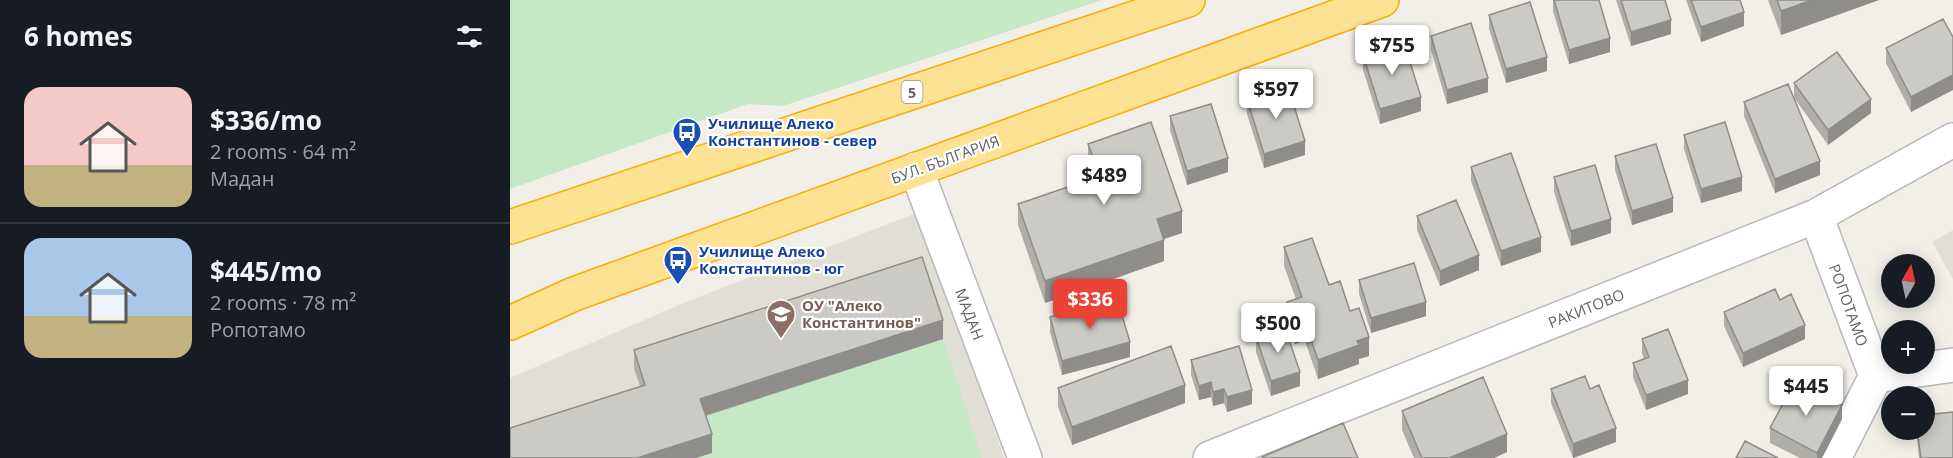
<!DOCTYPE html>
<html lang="en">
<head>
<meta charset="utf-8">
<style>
  body { margin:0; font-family:"Open Sans",sans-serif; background:#242831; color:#f1f3f6; height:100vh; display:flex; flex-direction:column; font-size:22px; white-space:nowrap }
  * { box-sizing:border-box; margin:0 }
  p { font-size:20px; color:#9ea1a6 }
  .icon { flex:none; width:33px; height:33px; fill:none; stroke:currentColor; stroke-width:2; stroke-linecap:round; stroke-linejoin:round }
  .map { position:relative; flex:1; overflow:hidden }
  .side { display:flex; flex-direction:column; background:#171b24; width:510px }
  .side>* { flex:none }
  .needle { width:39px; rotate:9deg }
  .tools { position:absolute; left:1371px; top:254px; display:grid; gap:12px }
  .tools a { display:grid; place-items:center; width:54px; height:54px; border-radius:50%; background:#171b24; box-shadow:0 3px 15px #0003; font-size:30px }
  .price { position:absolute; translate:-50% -51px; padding:0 14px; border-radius:6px; background:#fff; color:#222; font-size:20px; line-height:39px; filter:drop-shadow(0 2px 3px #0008) }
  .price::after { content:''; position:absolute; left:50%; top:36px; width:18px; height:14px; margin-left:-9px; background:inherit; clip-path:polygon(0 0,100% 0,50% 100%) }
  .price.selected { background:#ea4335; color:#fff }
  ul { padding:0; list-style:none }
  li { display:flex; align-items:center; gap:18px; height:150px; padding:0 24px }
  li+li { border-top:2px solid #363941 }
  li span { display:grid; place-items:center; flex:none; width:168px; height:120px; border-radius:18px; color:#555 }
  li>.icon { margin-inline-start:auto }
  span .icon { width:72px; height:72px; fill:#fffc; stroke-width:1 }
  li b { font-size:26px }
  h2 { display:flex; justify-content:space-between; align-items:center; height:72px; padding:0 24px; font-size:26px }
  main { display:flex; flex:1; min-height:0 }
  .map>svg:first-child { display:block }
  .education { fill:#e1ded6 }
  .green { fill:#c5e8c5 }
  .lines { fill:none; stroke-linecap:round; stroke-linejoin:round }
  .minor-casing { stroke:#b5b8bc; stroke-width:36 }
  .highway-casing { stroke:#f9ab00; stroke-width:36 }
  .minor { stroke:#fff; stroke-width:33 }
  .highway { stroke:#fde293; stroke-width:33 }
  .wall { fill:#afaea9 }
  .shaded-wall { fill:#8f8d8a }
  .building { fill:#cccac5; stroke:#8f8d8a; stroke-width:1.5 }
  .labels { text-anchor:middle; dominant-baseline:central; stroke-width:4.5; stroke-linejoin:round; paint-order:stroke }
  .shield { fill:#fff; stroke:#8f9295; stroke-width:1.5 }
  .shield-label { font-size:14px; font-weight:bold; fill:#5f6368 }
  .transit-label { font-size:15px; font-weight:bold; fill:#164399; stroke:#fff; text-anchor:start }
  .street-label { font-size:15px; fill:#5f6368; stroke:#fff }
  .education-label { font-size:15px; font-weight:bold; fill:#785e54; stroke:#fff; text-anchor:start }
</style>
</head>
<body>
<main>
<section class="side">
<h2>6 homes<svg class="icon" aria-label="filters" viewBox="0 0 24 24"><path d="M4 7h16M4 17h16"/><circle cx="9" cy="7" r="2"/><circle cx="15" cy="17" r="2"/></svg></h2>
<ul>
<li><span style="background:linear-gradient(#f6c9c9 65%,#c2b280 0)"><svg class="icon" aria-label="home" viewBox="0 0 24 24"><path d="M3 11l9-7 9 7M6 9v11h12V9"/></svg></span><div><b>$336/mo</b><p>2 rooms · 64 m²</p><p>Мадан</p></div></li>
<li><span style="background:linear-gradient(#a9c7e8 65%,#c2b280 0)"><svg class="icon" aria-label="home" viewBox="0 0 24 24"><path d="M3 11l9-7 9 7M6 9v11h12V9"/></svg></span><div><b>$445/mo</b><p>2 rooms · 78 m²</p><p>Ропотамо</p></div></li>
</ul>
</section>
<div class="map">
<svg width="1443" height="458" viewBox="0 0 1443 458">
  <rect width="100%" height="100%" fill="#f1efe8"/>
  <path class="education" d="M409,212L494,458H0V378L176,302Z
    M1443,230V279L1422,242Z"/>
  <path class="green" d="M0,0H592L273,106L238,104L0,189Z
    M433,339L472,458H186L202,453L190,417Z"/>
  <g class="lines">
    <g class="minor-casing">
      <path id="minor" d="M406,169L515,458
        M1306,216L1366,376L1324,458
        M1366,376L1443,365
        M700,458L1306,216L1443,140"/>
    </g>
    <g class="highway-casing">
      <path id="highway" d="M0,227L678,0
        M0,323L64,294L872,0"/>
    </g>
    <use href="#minor" class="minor"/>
    <use href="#highway" class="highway"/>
  </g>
  <path class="wall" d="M1043,0H1089L1100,52L1059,64L1043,11Z
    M1106,0H1155L1161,34L1121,46Z
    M1176,0H1230L1234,26L1191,42Z
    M1258,0H1369L1271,35Z
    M979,15L1037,71L996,83L979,29Z
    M921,36L978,92L937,104L921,50Z
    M1443,37L1401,112L1376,63V48Z
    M853,55L911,111L870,124L853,70Z
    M1284,83L1361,113L1318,145L1285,99L1310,175L1265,193L1234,116V102L1284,97Z
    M737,99L795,155L754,168L737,114Z
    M660,116L718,172L677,185L660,130Z
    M1174,135L1232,191L1191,203L1174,149Z
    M578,144L672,233L654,239V261L535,303L508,225V204L583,178L578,166Z
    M1105,156L1163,212L1122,225L1105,170Z
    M961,167L1031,252L991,266L961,181Z
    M1044,177L1101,233L1061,246L1044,192Z
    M907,216L969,270L930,286L907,230Z
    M774,247L819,285L840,311L859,356L849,359V364L808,379L795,341L785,344L777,321V302L786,299L774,266Z
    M849,280L916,316L861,333L849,294Z
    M1270,300L1295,339L1233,367L1214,326V312Z
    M540,317L620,357L552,375L540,332Z
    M746,337L790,386L761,396L746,352Z
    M433,339L196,416L202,453L130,386L124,369V350Z
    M1132,339L1178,394L1136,410L1123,377V363L1134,359L1132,353Z
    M681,360L742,404L717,412L714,403L703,406L701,397L689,400L681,375Z
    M548,388L675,403L562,445L548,407Z
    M1041,389H1080L1106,442L1063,458L1041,403Z
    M892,411L997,452L984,458H904L892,430Z
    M1332,419L1312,458H1290L1260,443V428Z
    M1406,429H1414L1443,458H1409Z"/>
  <path class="shaded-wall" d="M1302,0H1369L1271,35V11Z
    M1234,12V26L1191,42V27Z
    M1161,20V34L1121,46V32Z
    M1100,38V52L1059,64V50Z
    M1037,57V71L996,83V69Z
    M1443,75V90L1401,112V97Z
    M978,78V92L937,104V90Z
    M911,97V111L870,124V109Z
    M1361,99V113L1318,145V130Z
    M795,141V155L754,168V154Z
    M718,158V172L677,185V171Z
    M1310,161V175L1265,193V179Z
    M1232,177V191L1191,203V189Z
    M1163,198V212L1122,225V211Z
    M672,211V233L647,241V219Z
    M1101,219V233L1061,246V231Z
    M1031,237V252L991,266V251Z
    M654,240V261L535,303V281Z
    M969,255V270L930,286V271Z
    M916,302V316L861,333V318Z
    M433,320V339L190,417V399Z
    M795,322V341L785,344V325Z
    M1295,325V339L1233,367V353Z
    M859,337V356L849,359V364L808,379V360L847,341Z
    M620,342V357L552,375V361Z
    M790,372V386L761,396V381Z
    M1178,380V394L1136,410V395Z
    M701,382V397L689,400V386Z
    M675,385V403L562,445V427Z
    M714,389V403L703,406V392Z
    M742,390V404L717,412V397Z
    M1332,405V419L1312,458H1307V453Z
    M1106,428V442L1063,458V444Z
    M202,434V453L186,458H127Z
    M997,434V452L984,458H939Z"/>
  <path class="building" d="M1044,0H1089L1100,38L1059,50Z
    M1111,0H1155L1161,20L1121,32Z
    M1181,0H1230L1234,12L1191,27Z
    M1267,0H1302L1271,11Z
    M1020,2L1037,57L996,69L979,15Z
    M1433,19L1443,37V75L1401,97L1376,48Z
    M961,23L978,78L937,90L921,36Z
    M894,43L911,97L870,109L853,55Z
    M1327,52L1361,99L1318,130L1284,83Z
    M1278,84L1310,161L1265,179L1234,102Z
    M778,87L795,141L754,154L737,99Z
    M701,104L718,158L677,171L660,116Z
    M641,122L672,211L647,219L654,240L535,281L508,204L590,176L578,144Z
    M1215,122L1232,177L1191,189L1174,135Z
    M1146,144L1163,198L1122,211L1105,156Z
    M1001,153L1031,237L991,251L961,167Z
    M1085,165L1101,219L1061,231L1044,177Z
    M946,200L969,255L930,271L907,216Z
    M802,238L819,285L830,281L840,311L849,308L859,337L847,341L849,345L808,360L795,322L785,325L777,302L792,297L774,247Z
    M412,257L433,320L190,399L202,434L127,458H0V428L135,385L124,350Z
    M904,263L916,302L861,318L849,280Z
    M1265,289L1270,300L1281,294L1295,325L1233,353L1214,312Z
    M607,299L620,342L552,361L540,317Z
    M775,328L790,372L761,381L746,337Z
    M1158,329L1178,380L1136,395L1123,363L1139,357L1132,339Z
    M661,346L675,385L562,427L548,388Z
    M729,346L742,390L717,397L714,389L703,392L701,382L689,386L681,360Z
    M1075,376L1080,389L1089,385L1106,428L1063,444L1041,389Z
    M973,377L997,434L939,458H912L892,411Z
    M1285,381L1332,405L1307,453L1260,428Z
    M1443,412V458H1411L1407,429H1414V415Z
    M833,423L848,458H753L752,457Z
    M1235,441L1268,458H1226Z"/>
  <defs>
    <g id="bus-pin" transform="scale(1.5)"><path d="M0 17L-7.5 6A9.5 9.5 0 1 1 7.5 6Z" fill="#1a4fb4" stroke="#fff"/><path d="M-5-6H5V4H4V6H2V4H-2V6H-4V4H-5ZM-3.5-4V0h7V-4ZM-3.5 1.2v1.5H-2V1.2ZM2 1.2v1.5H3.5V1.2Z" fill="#fff"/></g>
    <g id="school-pin" transform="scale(1.5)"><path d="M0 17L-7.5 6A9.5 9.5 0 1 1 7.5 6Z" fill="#8d6e63" stroke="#fff"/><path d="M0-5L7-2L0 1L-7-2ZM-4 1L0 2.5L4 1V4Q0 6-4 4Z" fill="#fff"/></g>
  </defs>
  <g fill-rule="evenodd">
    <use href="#bus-pin" x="177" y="132"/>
    <use href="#bus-pin" x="168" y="260"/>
    <use href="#school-pin" x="271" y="314"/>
  </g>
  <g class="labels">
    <rect class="shield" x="391.5" y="81" width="21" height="22" rx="4.5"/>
    <g class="shield-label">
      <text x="402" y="92">5</text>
    </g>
    <g class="transit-label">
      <text x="198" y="123">Училище Алеко<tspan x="198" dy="17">Константинов - север</tspan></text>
      <text x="189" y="251">Училище Алеко<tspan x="189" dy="17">Константинов - юг</tspan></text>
    </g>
    <g class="street-label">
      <text transform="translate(435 159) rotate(-20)">БУЛ. БЪЛГАРИЯ</text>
      <text transform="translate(1339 305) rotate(70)">РОПОТАМО</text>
      <text transform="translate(1076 308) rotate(-22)">РАКИТОВО</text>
      <text transform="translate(460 314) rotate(69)">МАДАН</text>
    </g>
    <g class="education-label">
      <text x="292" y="305">ОУ "Алеко<tspan x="292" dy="17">Константинов"</tspan></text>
    </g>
  </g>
</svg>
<div class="tools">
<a><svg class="needle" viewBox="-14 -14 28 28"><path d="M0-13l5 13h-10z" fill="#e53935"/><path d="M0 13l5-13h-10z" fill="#9ea1a6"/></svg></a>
<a>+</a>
<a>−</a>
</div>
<b class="price" style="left:882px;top:76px">$755</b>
<b class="price" style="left:766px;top:120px">$597</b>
<b class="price" style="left:594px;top:206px">$489</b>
<b class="price selected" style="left:580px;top:330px">$336</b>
<b class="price" style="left:768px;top:354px">$500</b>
<b class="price" style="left:1296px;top:417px">$445</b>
</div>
</main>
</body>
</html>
